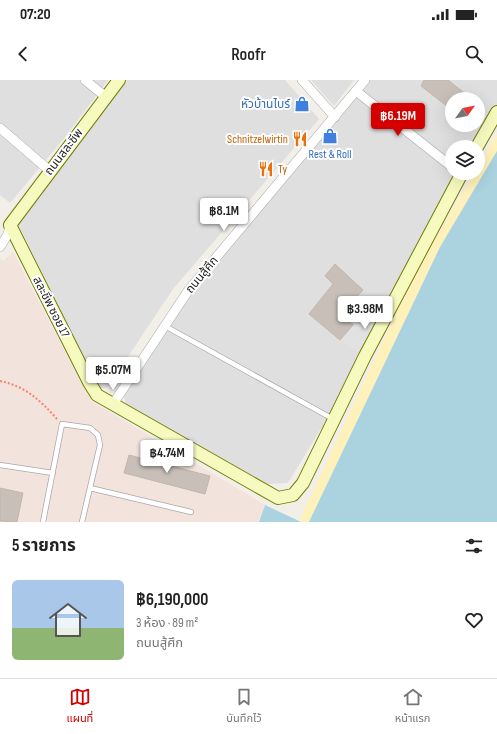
<!DOCTYPE html>
<html lang="th">
<head>
<meta charset="utf-8">
<style>
  body { margin:0; font-family:"Sofia Sans Condensed","Noto Sans Thai",sans-serif; background:#f6f6f6; color:#222; height:100vh; display:flex; flex-direction:column; font-size:15px; white-space:nowrap }
  * { box-sizing:border-box; margin:0 }
  p { font-size:13px; color:#767676 }
  .icon { flex:none; width:22px; height:22px; fill:none; stroke:currentColor; stroke-width:2; stroke-linecap:round; stroke-linejoin:round }
  .map { position:relative; height:442px; overflow:hidden }
  .drawer { display:flex; flex-direction:column; background:#fff; flex:1 }
  .drawer>* { flex:none }
  .needle { width:26px; rotate:57deg }
  .fabs { position:absolute; left:445px; top:12px; display:grid; gap:8px }
  .fabs a { display:grid; place-items:center; width:40px; height:40px; border-radius:50%; background:#fff; box-shadow:0 4px 16px #0002; font-size:20px }
  .price { position:absolute; translate:-50% -34px; padding:0 9px; border-radius:4px; background:#fff; color:#222; font-size:13px; line-height:26px; filter:drop-shadow(0 1px 2px #0008) }
  .price::after { content:''; position:absolute; left:50%; top:24px; width:12px; height:9px; margin-left:-6px; background:inherit; clip-path:polygon(0 0,100% 0,50% 100%) }
  .price.current { background:#d40000; color:#fff }
  ul { padding:0; list-style:none }
  li { display:flex; align-items:center; gap:12px; height:100px; padding:0 12px }
  li span { display:grid; place-items:center; flex:none; width:112px; height:80px; border-radius:6px; color:#555 }
  li>.icon { margin-inline-start:auto }
  span .icon { width:48px; height:48px; fill:#fffc; stroke-width:1 }
  li b { font-size:17px }
  h2 { display:flex; justify-content:space-between; align-items:center; height:48px; padding:0 12px; font-size:17px }
  .status { display:flex; justify-content:space-between; align-items:center; height:28px; padding:0 20px; background:#fff; direction:ltr }
  .status svg { height:11px; fill:currentColor }
  header { display:flex; justify-content:space-between; align-items:center; height:52px; padding:0 12px; background:#fff; font-size:18px; font-weight:600 }
  .menu { display:flex; justify-content:space-around; align-items:center; height:56px; border-top:1px solid #e0e0e0; background:#fff; font-size:11px; color:#767676 }
  .menu a { display:grid; justify-items:center; gap:2px }
  .menu .current { color:#d40000 }
  .map>svg:first-child { display:block }
  .residential { fill:#e0dfdf; fill-rule:evenodd }
  .military { fill:#f3e3dd }
  .sand { fill:#fff1ba }
  .parking { fill:#e2e2e2 }
  .water { fill:#aad3df }
  .building { fill:#c7bfb8; stroke:#c4b6ab }
  .lines { fill:none; stroke-linecap:round; stroke-linejoin:round }
  .lane-casing { stroke:#a9a9a9; stroke-width:6 }
  .street-casing { stroke:#a9a9a9; stroke-width:10 }
  .secondary-casing { stroke:#707d05; stroke-width:14 }
  .path { stroke:#fa8072; stroke-width:2; stroke-dasharray:2 2; stroke-linecap:butt }
  .lane { stroke:#fff; stroke-width:4.5 }
  .street { stroke:#fff; stroke-width:9 }
  .secondary { stroke:#f7fabf; stroke-width:12 }
  .labels { text-anchor:middle; dominant-baseline:central; stroke-width:4; stroke-linejoin:round; paint-order:stroke }
  .shop-label { font-size:12px; fill:#366cbe; stroke:#fff; text-anchor:end }
  .food-label { font-size:12px; fill:#c56008; stroke:#fff; text-anchor:end }
  .street-label { font-size:12px; fill:#222; stroke:#fff }
</style>
</head>
<body>
<div class="status"><b>07:20</b><svg viewBox="0 0 49 12"><path d="M0 12V9h3v3zM5 12V6h3v6zM10 12V3h3v9zM15 12V0h3v12zM26 1h20v11H26zM47 4h2v5h-2z"/></svg></div>
<header><svg class="icon" aria-label="back" viewBox="0 0 24 24"><path d="M15 5l-7 7 7 7"/></svg>Roofr<svg class="icon" aria-label="search" viewBox="0 0 24 24"><circle cx="10" cy="10" r="6"/><path d="M15 15l6 6"/></svg></header>
<div class="map">
<svg width="497" height="442" viewBox="0 0 497 442">
  <rect width="100%" height="100%" fill="#f2efe9"/>
  <path class="residential" d="M0,0H108L66,56L10,123L0,115Z
    M124,0H285L319,39L173,209L107,308H99L18,144Z
    M311,0H354L334,26Z
    M370,0H497V34L478,67H452V93H465L365,276L288,403L268,404L126,324L123,313L192,208ZM452,19H478V45H452Z"/>
  <path class="military" d="M13,172L91,321L265,425L258,442H0V178L3,181Z"/>
  <path class="sand" d="M497,54V71L440,167L309,442L299,441L414,195L474,93H478V86Z"/>
  <path class="parking" d="M362,233L381,246L365,276L340,260Z"/>
  <path class="water" d="M497,71V442H309L440,167Z
    M265,425L299,441L301,442H259Z"/>
  <path class="building" d="M424,0H448L472,19H452V30L421,6Z
    M335,184L363,210L353,221L348,216L336,231L353,245L340,260L309,234L333,204L325,196Z
    M129,375L210,396L205,414L124,393Z
    M0,408L23,413L17,442L0,441Z"/>
  <g class="lines">
    <g class="lane-casing">
      <path id="lane" d="M165,246L333,339
        M0,385L53,393
        M90,408L191,432
        M43,442L62,344L90,348L98,355L100,365L82,442"/>
    </g>
    <g class="street-casing">
      <path id="street" d="M85,0L106,17
        M302,0L335,37
        M356,11L452,87
        M0,48L50,91
        M0,167L8,154L10,145
        M113,324L188,211L365,0"/>
    </g>
    <g class="secondary-casing">
      <path id="secondary" d="M119,0L10,145L89,302L97,315L278,418L293,415L303,403L365,276L462,93
        M477,67L497,32"/>
    </g>
    <path class="path" d="M0,301C25,306 40,320 57,339"/>
    <use href="#lane" class="lane"/>
    <use href="#street" class="street"/>
    <use href="#secondary" class="secondary"/>
  </g>
  <defs>
    <g id="shop-bare" transform="scale(1.2)"><path d="M-5-2.5h2.3a2.7 3.5 0 0 1 5.4 0H5L5.5 6h-11ZM-1.5-2.5h3a1.5 2.3 0 0 0-3 0Z" fill="#3f7fe0" stroke="#fff" stroke-width="2.5" paint-order="stroke"/></g>
    <g id="restaurant-bare" transform="scale(1.2)"><path d="M-5-6h1v4h1v-4h1v4h1v-4h1v5L-1.5 .5V6h-2V.5L-5-1ZM5-6V6H3V1.5H1.5Q1.5-4 5-6Z" fill="#e8710a" stroke="#fff" stroke-width="2.5" paint-order="stroke"/></g>
  </defs>
  <g fill-rule="evenodd">
    <use href="#shop-bare" x="302" y="24"/>
    <use href="#shop-bare" x="330" y="56"/>
    <use href="#restaurant-bare" x="300" y="59"/>
    <use href="#restaurant-bare" x="266" y="89"/>
  </g>
  <g class="labels">
    <g class="shop-label">
      <text x="290" y="24">หัวบ้านไบร์</text>
      <text x="330" y="74" text-anchor="middle">Rest &amp; Roll</text>
    </g>
    <g class="food-label">
      <text x="288" y="59">Schnitzelwirtin</text>
      <text x="278" y="89" text-anchor="start">Ty</text>
    </g>
    <g class="street-label">
      <text transform="translate(64 72) rotate(-53)">ถนนสละชีพ</text>
      <text transform="translate(202 195) rotate(-51)">ถนนสู้ศึก</text>
      <text transform="translate(51 227) rotate(63)">สละชีพ ซอย 17</text>
    </g>
  </g>
</svg>
<div class="fabs">
<a><svg class="needle" viewBox="-14 -14 28 28"><path d="M0-13l5 13h-10z" fill="#e53935"/><path d="M0 13l5-13h-10z" fill="#767676"/></svg></a>
<a><svg class="icon" aria-label="layers" viewBox="0 0 24 24"><path d="M12 4l9 5-9 5-9-5zM3 14l9 5 9-5"/></svg></a>
</div>
<b class="price current" style="left:398px;top:57px">฿6.19M</b>
<b class="price" style="left:224px;top:152px">฿8.1M</b>
<b class="price" style="left:365px;top:250px">฿3.98M</b>
<b class="price" style="left:113px;top:311px">฿5.07M</b>
<b class="price" style="left:167px;top:394px">฿4.74M</b>
</div>
<section class="drawer">
<h2>5 รายการ<svg class="icon" aria-label="filters" viewBox="0 0 24 24"><path d="M4 7h16M4 17h16"/><circle cx="9" cy="7" r="2"/><circle cx="15" cy="17" r="2"/></svg></h2>
<ul>
<li><span style="background:linear-gradient(#a9c7e8 60%,#8fb573 0)"><svg class="icon" aria-label="home" viewBox="0 0 24 24"><path d="M3 11l9-7 9 7M6 9v11h12V9"/></svg></span><div><b>฿6,190,000</b><p>3 ห้อง · 89 m²</p><p>ถนนสู้ศึก</p></div><svg class="icon" aria-label="heart" viewBox="0 0 24 24"><path d="M12 20l-8-8c-3-5 5-10 8-4 3-6 11-1 8 4z"/></svg></li>
</ul>
</section>
<nav class="menu">
<a class="current"><svg class="icon" aria-label="map" viewBox="0 0 24 24"><path d="M3 6l6-2 6 2 6-2v14l-6 2-6-2-6 2zM9 4v14M15 6v14"/></svg>แผนที่</a>
<a><svg class="icon" aria-label="saved" viewBox="0 0 24 24"><path d="M7 4h10v16l-5-4-5 4z"/></svg>บันทึกไว้</a>
<a><svg class="icon" aria-label="home" viewBox="0 0 24 24"><path d="M3 11l9-7 9 7M6 9v11h12V9"/></svg>หน้าแรก</a>
</nav>
</body>
</html>
